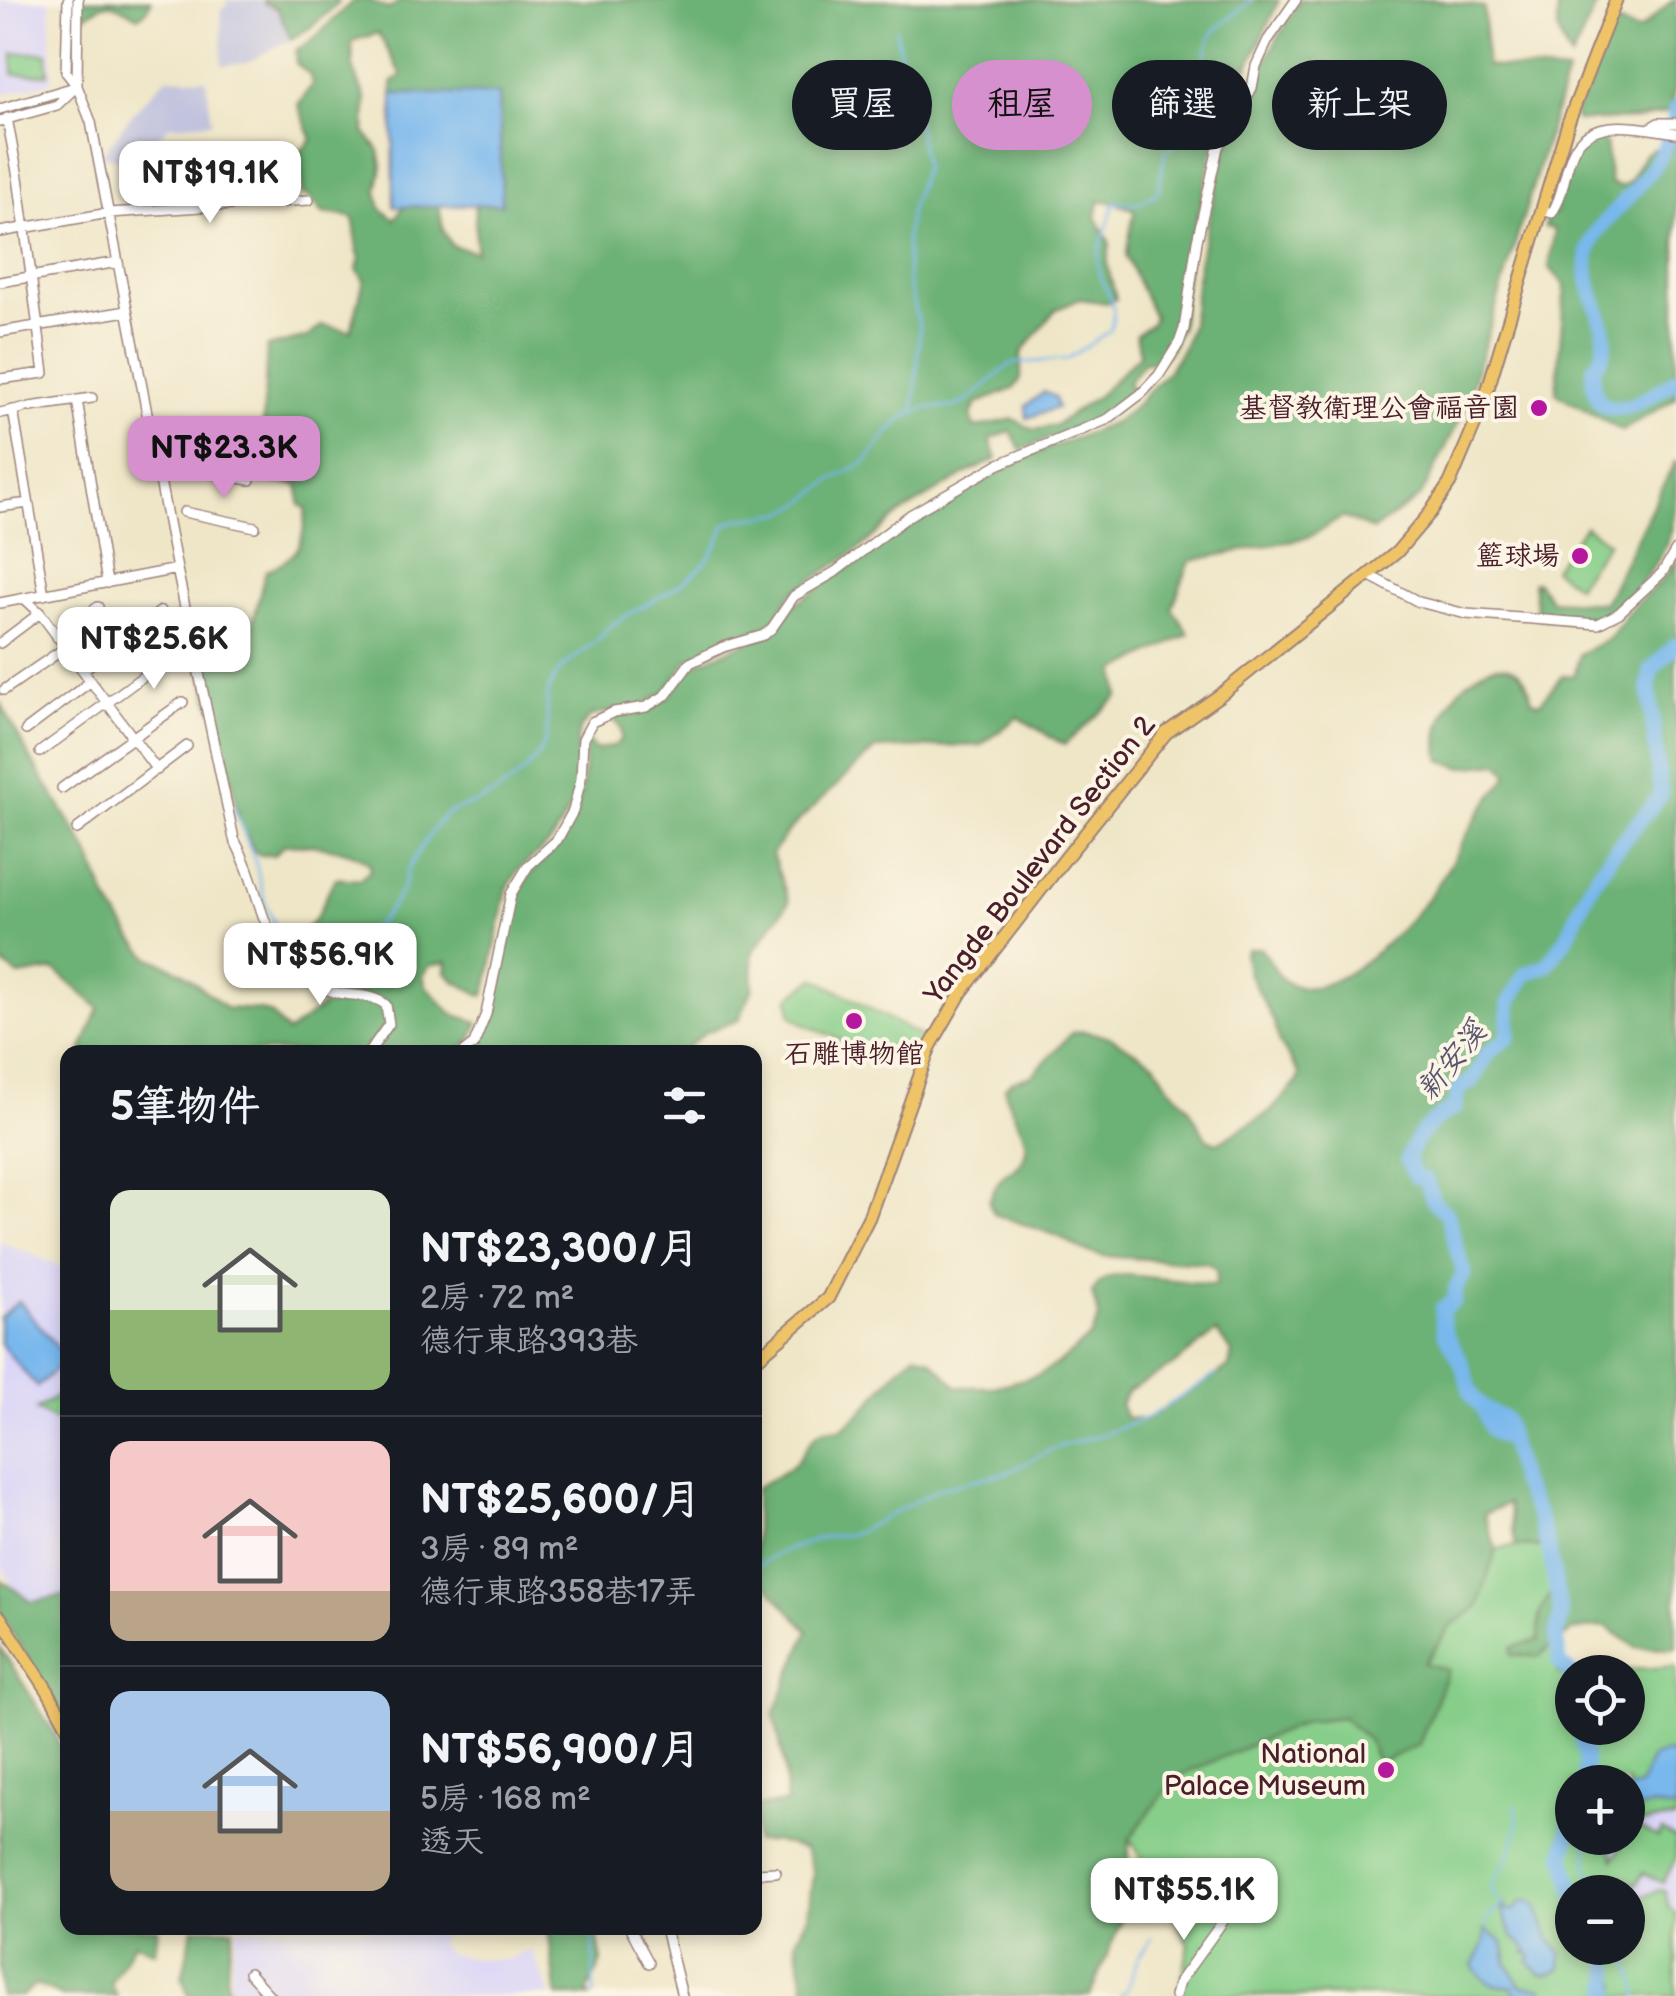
<!DOCTYPE html>
<html lang="zh-TW">
<head>
<meta charset="utf-8">
<style>
  body { margin:0; font-family:"Balsamiq Sans","LXGW WenKai TC",sans-serif; background:#242831; color:#f1f3f6; height:100vh; display:flex; flex-direction:column; font-size:38px; white-space:nowrap }
  * { box-sizing:border-box; margin:0 }
  p { font-size:32px; color:#9ea1a6 }
  .icon { flex:none; width:55px; height:55px; fill:none; stroke:currentColor; stroke-width:2; stroke-linecap:round; stroke-linejoin:round }
  .map { position:relative; flex:1; overflow:hidden }
  .drawer { position:absolute; left:60px; top:1045px; width:702px; height:890px; display:flex; flex-direction:column; background:#171b24; border-radius:20px; box-shadow:0 5px 15px #0003 }
  .drawer>* { flex:none }
  .guide { position:absolute; left:792px; top:60px; width:732px; height:90px; display:flex; gap:20px }
  .fabs { position:absolute; left:1555px; top:1655px; display:grid; gap:20px }
  .fabs a { display:grid; place-items:center; width:90px; height:90px; border-radius:50%; background:#171b24; box-shadow:0 5px 15px #0003; font-size:50px }
  .price { position:absolute; translate:-50% -85px; padding:0 22px; border-radius:20px; background:#fff; color:#222; font-size:32px; line-height:65px; filter:drop-shadow(0 2px 5px #0008) }
  .price::after { content:''; position:absolute; left:50%; top:60px; width:30px; height:22px; margin-left:-15px; background:inherit; clip-path:polygon(0 0,100% 0,50% 100%) }
  .price.active { background:#d690ce; color:#111 }
  ul { padding:0; list-style:none }
  li { display:flex; align-items:center; gap:30px; height:250px; padding:0 50px }
  li+li { border-top:2px solid #363941 }
  li span { display:grid; place-items:center; flex:none; width:280px; height:200px; border-radius:20px; color:#555 }
  li>.icon { margin-inline-start:auto }
  span .icon { width:120px; height:120px; fill:#fffc; stroke-width:1 }
  li b { font-size:42px }
  h2 { display:flex; justify-content:space-between; align-items:center; height:120px; padding:0 50px; font-size:42px }
  .tag { padding:0 35px; border-radius:45px; background:#171b24; box-shadow:0 5px 15px #0003; font-size:35px; line-height:90px }
  .tag.active { background:#d690ce; color:#111 }
  .map>svg:first-child { display:block }
  .built { fill:#dbd6f7 }
  .industrial { fill:#c1c2dd }
  .green { fill:#86ce89; stroke:#68765a; stroke-width:2.5 }
  .forest { fill:#6cb175; stroke:#5b6850; stroke-width:2.5; fill-rule:evenodd }
  .water { fill:#79b8ed; stroke:#626c8c; stroke-width:2.5 }
  .lines { fill:none; stroke-linecap:round; stroke-linejoin:round }
  .stream { stroke:#79b8ed; stroke-width:2.5 }
  .river { stroke:#79b8ed; stroke-width:15 }
  .minor-casing { stroke:#9c827a; stroke-width:12 }
  .major-casing { stroke:#9c827a; stroke-width:15 }
  .minor { stroke:#fff; stroke-width:9 }
  .major { stroke:#efc469; stroke-width:11 }
  .poi-dot { fill:#b5179e; stroke:#fcf5e5; stroke-width:4 }
  .labels { text-anchor:middle; dominant-baseline:central; stroke-width:8; stroke-linejoin:round; paint-order:stroke }
  .poi-label { font-size:28px; fill:#4a1f2b; stroke:#fcf5e5; text-anchor:end }
  .street-label { font-size:28px; fill:#4a1f2b; stroke:#fcf5e5 }
  .water-label { font-size:30px; font-style:italic; fill:#5a556f; stroke:#fcf5e5 }
</style>
</head>
<body>
<div class="map">
<svg width="1676" height="1996" viewBox="0 0 1676 1996">
  <rect width="100%" height="100%" fill="#fcf5e5"/>
  <filter id="ink" filterUnits="userSpaceOnUse"><feTurbulence type="fractalNoise" baseFrequency=".01" numOctaves="2"/><feDisplacementMap in="SourceGraphic" scale="20" xChannelSelector="R" yChannelSelector="G"/><feConvolveMatrix kernelMatrix="1 2 1 2 8 2 1 2 1" color-interpolation-filters="sRGB"/></filter>
  <filter id="wash" filterUnits="userSpaceOnUse"><feTurbulence type="fractalNoise" baseFrequency=".0048" numOctaves="4" result="noise"/><feDisplacementMap in="SourceGraphic" scale="40" xChannelSelector="R" yChannelSelector="G"/><feGaussianBlur stdDeviation="2.25" result="paint"/><feColorMatrix in="noise" values="0 0 0 0 0 0 0 0 0 0 0 0 0 0 0 0 0 1.4 0 .05"/><feComposite in="paint" operator="in"/></filter>
  <g filter="url(#wash)">
    <rect width="100%" height="100%" fill="#efe6c8"/>
    <path class="built" d="M0,0H50L52,82L0,95Z
      M0,1242L67,1269V1601L26,1610L0,1563Z
      M1676,1819V1913L1669,1907L1665,1891L1659,1890L1636,1900L1628,1908V1892H1622L1608,1838H1628V1824Z
      M237,1928H447L438,1943L448,1954L474,1959L508,1960L531,1950L551,1996H233L230,1975Z"/>
    <path class="industrial" d="M226,0H264V3L278,8L291,39L246,63L222,65L221,11L227,5Z
      M167,77L206,79L212,122L169,126L150,145L167,151L161,169L102,155L134,112Z"/>
    <path class="green" d="M13,53H47L48,74H13Z
      M1585,526L1608,542L1576,586L1553,569Z
      M815,978L927,1040L912,1071L806,1025L792,1016L790,997Z
      M59,1395L67,1404V1432L58,1422L36,1410Z
      M1516,1546L1547,1547C1553,1589 1549,1631 1558,1672L1568,1679L1572,1728H1576C1579,1746 1583,1765 1577,1782H1572V1795L1564,1817L1559,1850L1574,1892L1572,1948H1598L1607,1972L1606,1996H1179L1189,1944L1130,1838L1176,1776L1306,1721L1343,1717L1368,1740L1378,1763L1419,1744L1447,1671L1424,1664L1451,1626L1478,1607L1496,1549Z
      M1676,1666V1819L1633,1824L1658,1838L1662,1831L1676,1839V1858L1663,1883L1643,1873L1636,1885L1618,1875L1622,1892H1581L1568,1856L1572,1823V1838H1608L1614,1859L1633,1825L1628,1824V1782H1589V1760L1583,1728H1628V1672H1605Z
      M1659,1890L1665,1891L1669,1907L1676,1913V1996H1615L1618,1985L1610,1948H1628V1908L1636,1900Z"/>
    <path class="forest" d="M81,0H151V1L146,11L138,17C109,0 108,0 82,18Z
      M264,0H337L339,3L311,27L291,39L278,9L264,3Z
      M355,0H367L388,9L402,0H1279L1248,68L1231,62L1228,86L1244,92L1214,145L1188,259L1181,327L1169,352L1159,362H1144L1128,383L1134,393L1108,415L1020,450L1011,431L990,439L997,459L969,472L898,515L859,549L792,593L769,626L687,661L666,691L645,704L591,716L581,727L577,738L578,766L575,797L569,811L550,843L518,870L507,889L486,992L483,996L456,982L446,972L447,962L429,966L423,975L425,985L452,1014L478,1022C475,1038 469,1046 453,1051L372,1052C387,1036 400,1022 386,1001C361,996 289,986 297,948C299,936 311,925 318,914C325,902 328,888 336,878L359,880L369,872L370,864C351,848 309,843 284,845L274,855H261L255,852L240,823L220,721L211,706L196,646L200,643C247,698 256,599 266,571C303,554 302,546 306,508L300,505L299,488L296,484L258,480L257,432L263,425L267,347L308,337L322,325L351,331L364,280L357,269L360,257C352,244 359,231 352,217L323,213L308,196L302,194L299,153L312,140L298,105L312,85L310,75L296,63V50C321,38 333,16 355,0ZM378,33L402,75L392,83L393,94H499L502,204L475,205L476,252L452,246L443,230L439,206L403,207L395,219L381,209L377,191L382,166L379,151L365,132L366,100L353,68L352,41ZM1099,201H1108L1133,209L1134,213L1126,256L1154,317L1151,324L1136,334L1140,354L1100,394L1054,426L1035,430L1013,419L974,428L971,414L978,403L1013,389L1021,379V354L1055,310L1080,299L1107,303L1116,299L1107,264L1110,244L1096,217Z
      M1300,0H1434L1484,7L1486,66L1567,73L1465,409L1421,496L1373,530L1343,517L1309,537L1190,561L1172,608L1189,634L1116,671L1119,696L1064,745L1018,717L981,745L875,749L789,830L772,854L789,902L752,953L753,988L739,1020L705,1032L682,1052H475C503,1005 500,945 518,894C524,877 539,866 552,852C580,822 585,783 585,743L588,742L596,750L614,746L622,739L621,728L611,717L644,712L668,698L693,665L774,631L795,604L898,532L961,494L1029,456L1114,423L1132,409L1168,371L1184,346L1191,324L1199,261L1224,152L1230,136L1251,106L1263,64Z
      M1561,0H1599L1571,59C1559,39 1552,23 1561,0Z
      M1673,0H1676V84L1669,112L1639,119L1577,121L1574,116L1612,21L1635,30L1641,29Z
      M1592,136H1597L1606,144L1610,183L1619,187L1628,183L1646,153L1676,139V398L1622,431L1556,393L1565,285L1549,267L1555,229L1545,227L1547,214H1554L1576,149Z
      M1676,460C1676,527 1676,544 1631,594C1621,604 1606,617 1592,620C1575,623 1554,618 1537,617L1533,582L1536,581L1551,600L1604,603Z
      M1676,560V1648L1636,1647L1605,1626L1572,1631L1539,1656L1512,1655V1647L1539,1640V1615L1553,1588L1547,1547L1516,1546L1508,1503L1484,1514L1496,1549L1478,1607L1451,1626L1424,1663L1448,1670L1419,1744L1378,1764L1368,1740L1343,1717L1306,1721L1176,1777L1130,1838L1121,1921L1090,1996H806L796,1941L808,1915L813,1872L805,1849L773,1841L755,1842V1807L786,1803L785,1768L774,1714L808,1631L755,1572V1489C766,1480 782,1475 791,1467C810,1452 809,1424 840,1430C870,1411 886,1376 916,1354L930,1359L958,1387H994L1039,1375L1059,1363L1090,1337L1099,1318L1092,1293C1100,1278 1111,1275 1128,1275L1216,1285L1217,1270L1207,1263L1102,1256L1084,1251L1058,1236L994,1214L989,1202C993,1191 997,1181 1006,1174C1010,1171 1017,1169 1020,1164C1039,1138 1005,1112 1005,1087L1012,1081L1032,1075L1072,1033L1083,1031L1110,1037L1155,1063L1166,1082L1188,1106L1207,1139L1217,1143L1270,1112L1298,1081L1299,1073L1280,1044L1274,1022L1248,972L1245,954L1248,949L1260,948C1274,961 1273,979 1295,986C1342,1000 1420,914 1442,878C1456,856 1467,832 1481,811C1489,798 1501,788 1508,774L1500,763L1460,767L1441,760C1421,700 1516,619 1532,700L1540,703L1562,676L1575,675L1579,654L1610,638L1630,610L1661,581ZM1216,1332L1232,1352L1229,1367L1145,1420L1126,1418L1120,1404L1127,1392L1174,1365Z
      M0,702L29,756L88,851L108,901L133,939L149,957L182,972L226,1008L260,1010L271,1014L287,1033L323,1006L359,998L378,1003L383,1009L385,1026L366,1052H81L99,1008L55,970L19,976L0,962Z
      M0,1579L32,1602L67,1595V1724L0,1613Z
      M0,1647L55,1734L67,1764L68,1928H158L155,1952L134,1943L110,1984L117,1996H62L35,1984L22,1996H0Z
      M193,1928H234L226,1974L230,1996H189L182,1978Z
      M548,1928H596L602,1961L587,1992L590,1996H557Z"/>
    <path class="water" d="M393,94H499L502,204L394,207Z
      M1044,392L1055,397L1057,408L1027,418L1026,406Z
      M19,1301L67,1359L37,1387L0,1343V1317Z
      M1666,1753L1676,1756V1809L1651,1806L1628,1812V1789L1640,1786L1652,1757Z
      M1529,1900L1536,1904L1550,1940L1562,1954L1561,1968C1547,1979 1539,1976 1529,1961L1532,1957L1529,1952L1525,1954L1526,1948L1513,1937L1501,1909L1505,1905L1506,1911L1515,1910L1520,1903Z
      M1485,1929L1503,1942L1507,1963L1521,1986L1542,1988L1544,1996H1514V1987C1493,1986 1483,1984 1473,1965L1485,1942Z"/>
    <g class="lines">
      <path class="stream" d="M896,30L904,82L917,122L924,168L910,210L906,237L908,282L920,329L914,410
        M233,805L256,864L265,903L289,954
        M304,971C337,973 385,919 401,892C405,885 405,877 408,870C417,853 430,834 441,819C449,809 471,806 482,800C503,790 522,777 536,758C558,728 539,702 554,678C569,656 594,649 609,627C650,598 711,581 724,526L735,520L783,513L804,502L833,479L866,462L889,432L906,416L926,408L954,407L969,400L1010,364L1067,359L1110,331C1122,291 1098,291 1098,264C1097,247 1111,220 1114,203L1138,204L1158,192L1165,152L1178,143L1187,130L1182,98L1203,73L1207,47L1213,32L1252,0
        M755,1568L779,1553L823,1537L854,1534L940,1488L1009,1472L1054,1448L1107,1433L1149,1417L1217,1374
        M1587,1838L1588,1867L1597,1892
        M1486,1928L1488,1917L1503,1905L1493,1892L1492,1886C1509,1858 1522,1837 1516,1805
        M1625,1948L1639,1996
        M594,1996V1928
        M1120,1996L1126,1991L1138,1958L1152,1938"/>
      <path class="river" d="M1676,108C1670,151 1647,177 1619,207C1608,219 1596,229 1591,244C1573,293 1628,331 1593,368C1589,436 1644,402 1676,380
        M1484,1410C1488,1429 1492,1433 1509,1440
        M1572,1683L1571,1673L1560,1663L1556,1636L1561,1615L1549,1550L1537,1513L1520,1481L1505,1419C1463,1401 1475,1394 1460,1360C1449,1337 1441,1337 1442,1309L1454,1301L1456,1288L1464,1274L1447,1214L1433,1201L1426,1180L1415,1176L1407,1160C1415,1136 1432,1119 1455,1108L1458,1089L1473,1080L1487,1054L1509,1037V1004L1525,974L1547,965L1567,937L1589,889L1611,855L1661,795L1649,689L1651,670L1676,645
        M1580,1728L1585,1758L1584,1782
        M1572,1812L1564,1856L1574,1892
        M1604,1948L1610,1971V1996"/>
    </g>
  </g>
  <g filter="url(#ink)">
    <g class="lines">
      <g class="minor-casing">
        <path id="minor" d="M68,0L66,72L77,86L91,122L177,569L234,839C266,897 255,947 319,986C343,1000 369,990 386,1005L389,1024L369,1052
          M77,86L78,0
          M0,109L75,87
          M0,121L57,105L77,86
          M1650,128L1658,123H1676
          M1542,210L1552,213C1564,194 1564,172 1573,152C1590,113 1644,129 1676,133
          M0,232L109,213L309,200
          M0,282L118,262
          M0,332L127,311
          M0,379L44,373L18,177L7,118
          M77,400L107,583
          M30,407L92,398
          M13,410L44,595
          M0,413L23,408
          M170,427L241,441
          M193,470L250,480
          M0,507L28,503
          M184,512L255,527
          M1370,576L1419,602L1466,614L1598,624L1619,613L1662,573L1676,550
          M24,598L40,613L157,770
          M0,603L177,569
          M57,637L98,607
          M0,643L40,613
          M83,670L161,611
          M4,690L65,648
          M26,730L90,682
          M40,752L179,650
          M62,788L183,702
          M77,829L187,746
          M464,1052L474,1044L486,1014L511,894L528,866L557,840L573,811L581,779L583,739L592,722L614,712L646,707L666,695L690,663L723,647L764,635L772,628L794,596L835,572L910,515L997,465L1108,419L1141,394L1159,375L1179,343L1184,329L1197,241L1218,147L1252,88L1256,66L1268,40L1296,0
          M755,1873L776,1872
          M630,1928L649,1963
          M665,1928L682,1996
          M249,1973L270,1996
          M1175,1996L1179,1982L1231,1910"/>
      </g>
      <g class="major-casing">
        <path id="major" d="M755,1360L828,1298L869,1217L930,1047L961,993L1064,860L1166,733L1220,695L1397,552L1430,513L1450,483L1483,405L1568,123L1616,0
          M0,1617L48,1691L68,1728"/>
      </g>
      <use href="#minor" class="minor"/>
      <use href="#major" class="major"/>
    </g>
  </g>
  <g class="poi-dot">
    <circle cx="1539" cy="408" r="10"/>
    <circle cx="1580" cy="556" r="10"/>
    <circle cx="854" cy="1021" r="10"/>
    <circle cx="1386" cy="1770" r="10"/>
  </g>
  <g class="labels">
    <g class="poi-label">
      <text x="1519" y="408">基督教衛理公會福音園</text>
      <text x="1560" y="556">籃球場</text>
      <text x="854" y="1054" text-anchor="middle">石雕博物館</text>
      <text x="1366" y="1754">National<tspan x="1366" dy="32">Palace Museum</tspan></text>
    </g>
    <g class="street-label">
      <text transform="translate(1040 860) rotate(-52)">Yangde Boulevard Section 2</text>
    </g>
    <g class="water-label">
      <text transform="translate(1452 1061) rotate(-51)">新安溪</text>
    </g>
  </g>
</svg>
<div class="fabs">
<a><svg class="icon" aria-label="locate" viewBox="0 0 24 24"><circle cx="12" cy="12" r="6"/><path d="M12 2v4M12 18v4M2 12h4M18 12h4"/></svg></a>
<a>+</a>
<a>−</a>
</div>
<b class="price" style="left:210px;top:226px">NT$19.1K</b>
<b class="price active" style="left:224px;top:501px">NT$23.3K</b>
<b class="price" style="left:154px;top:692px">NT$25.6K</b>
<b class="price" style="left:320px;top:1008px">NT$56.9K</b>
<b class="price" style="left:1184px;top:1943px">NT$55.1K</b>
<div class="guide">
<a class="tag">買屋</a>
<a class="tag active">租屋</a>
<a class="tag">篩選</a>
<a class="tag">新上架</a>
</div>
<section class="drawer">
<h2>5筆物件<svg class="icon" aria-label="filters" viewBox="0 0 24 24"><path d="M4 7h16M4 17h16"/><circle cx="9" cy="7" r="2"/><circle cx="15" cy="17" r="2"/></svg></h2>
<ul>
<li><span style="background:linear-gradient(#dfe7d0 60%,#8fb573 0)"><svg class="icon" aria-label="home" viewBox="0 0 24 24"><path d="M3 11l9-7 9 7M6 9v11h12V9"/></svg></span><div><b>NT$23,300/月</b><p>2房 · 72 m²</p><p>德行東路393巷</p></div></li>
<li><span style="background:linear-gradient(#f6c9c9 75%,#b9a48a 0)"><svg class="icon" aria-label="home" viewBox="0 0 24 24"><path d="M3 11l9-7 9 7M6 9v11h12V9"/></svg></span><div><b>NT$25,600/月</b><p>3房 · 89 m²</p><p>德行東路358巷17弄</p></div></li>
<li><span style="background:linear-gradient(#a9c7e8 60%,#b9a48a 0)"><svg class="icon" aria-label="home" viewBox="0 0 24 24"><path d="M3 11l9-7 9 7M6 9v11h12V9"/></svg></span><div><b>NT$56,900/月</b><p>5房 · 168 m²</p><p>透天</p></div></li>
</ul>
</section>
</div>
</body>
</html>
